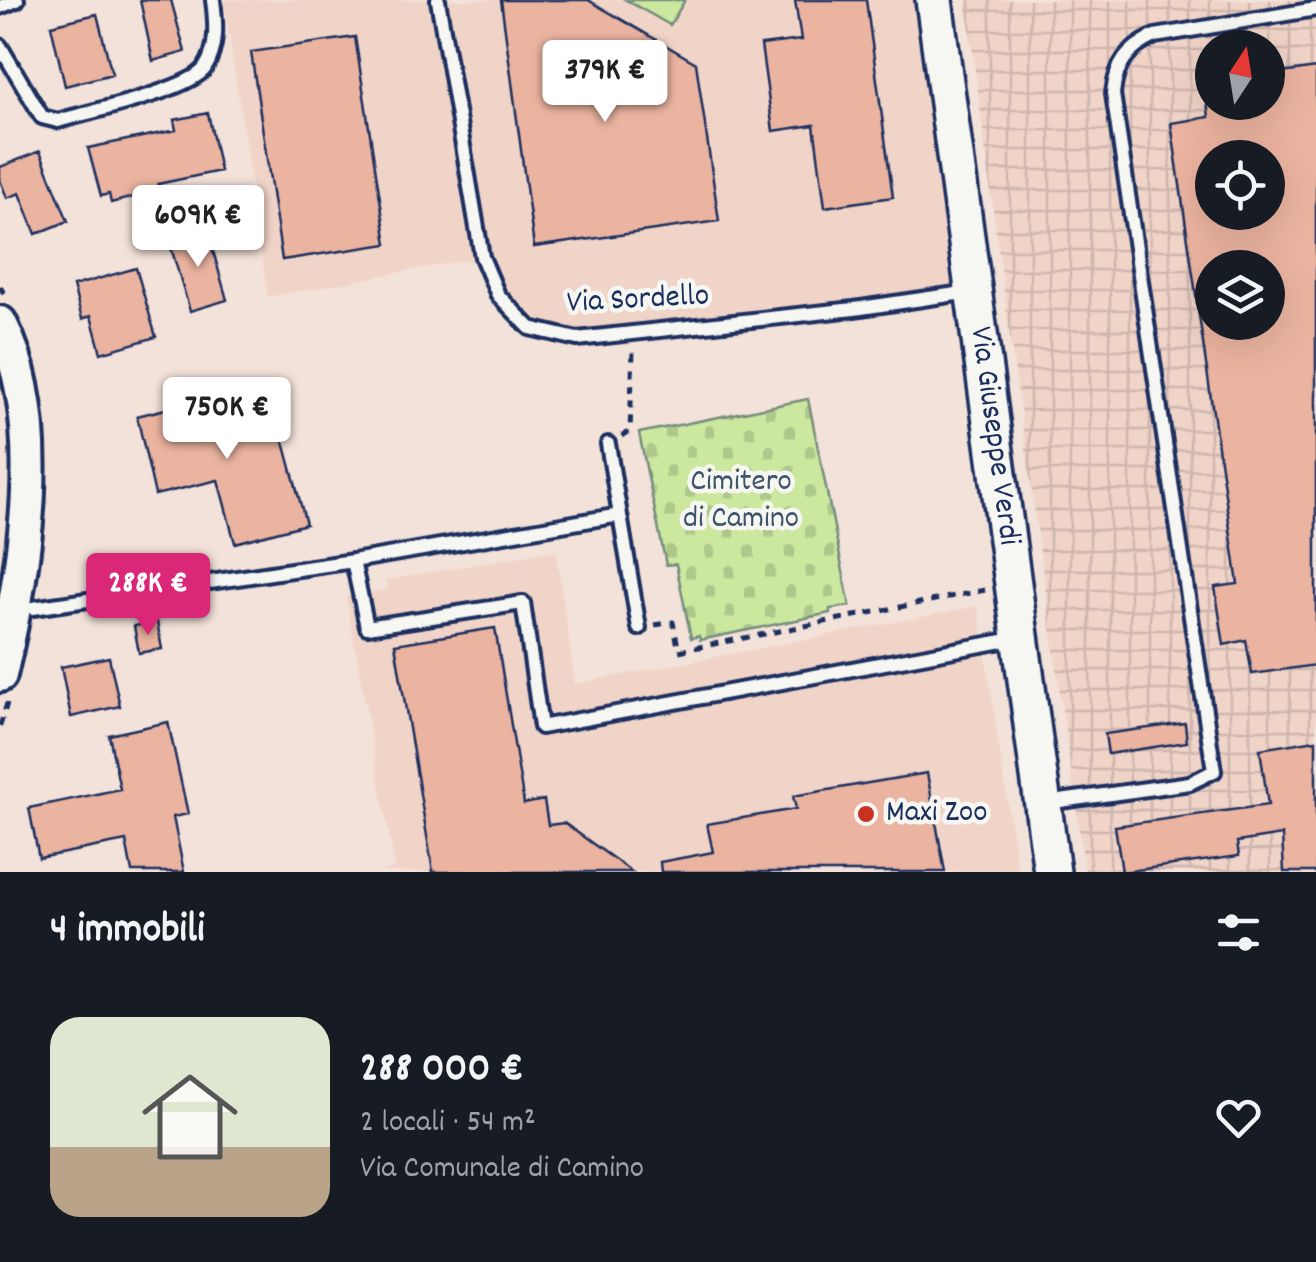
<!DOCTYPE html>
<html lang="it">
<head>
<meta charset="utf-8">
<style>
  body { margin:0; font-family:Dekko,sans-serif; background:#242831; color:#f1f3f6; height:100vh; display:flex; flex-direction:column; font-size:38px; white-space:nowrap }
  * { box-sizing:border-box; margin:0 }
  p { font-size:32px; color:#9ea1a6 }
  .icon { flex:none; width:55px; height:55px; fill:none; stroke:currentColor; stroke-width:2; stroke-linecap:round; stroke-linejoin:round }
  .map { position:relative; height:872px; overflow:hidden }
  .sheet { display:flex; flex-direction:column; background:#171b24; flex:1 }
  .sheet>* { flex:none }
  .needle { width:65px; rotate:12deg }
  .fabs { position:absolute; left:1195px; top:30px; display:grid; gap:20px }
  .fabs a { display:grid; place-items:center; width:90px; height:90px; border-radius:50%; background:#171b24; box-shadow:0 10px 40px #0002; font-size:50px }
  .price { position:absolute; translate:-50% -85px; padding:0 22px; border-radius:10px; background:#fff; color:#222; font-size:32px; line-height:65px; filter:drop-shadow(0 2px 5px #0008) }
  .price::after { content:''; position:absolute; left:50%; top:60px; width:30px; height:22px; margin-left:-15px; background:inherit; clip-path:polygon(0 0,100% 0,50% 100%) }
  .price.selected { background:#db2777; color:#fff }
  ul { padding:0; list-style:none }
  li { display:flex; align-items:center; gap:30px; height:250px; padding:0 50px }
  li+li { border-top:2px solid #363941 }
  li span { display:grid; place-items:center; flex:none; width:280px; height:200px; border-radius:30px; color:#555 }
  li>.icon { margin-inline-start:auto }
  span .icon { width:120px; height:120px; fill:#fffc; stroke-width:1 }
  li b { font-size:42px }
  h2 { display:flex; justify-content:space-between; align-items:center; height:120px; padding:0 50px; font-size:42px }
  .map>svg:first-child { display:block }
  .built { fill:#f1d4c8 }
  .industrial { fill:url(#industrial-grid); fill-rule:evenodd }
  .cemetery { fill:url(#cemetery-stones); stroke:#748c7e; stroke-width:2.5 }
  .garden { fill:#cce89e; stroke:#748c7e; stroke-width:2.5 }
  .building { fill:#ebb4a0; stroke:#1b2f5e; stroke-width:2.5; fill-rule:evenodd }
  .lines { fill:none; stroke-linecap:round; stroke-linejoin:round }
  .service-casing { stroke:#1b2f5e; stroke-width:20 }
  .tertiary-casing { stroke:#1b2f5e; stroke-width:40 }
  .secondary-casing { stroke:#1b2f5e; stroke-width:42 }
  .path { stroke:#1b2f5e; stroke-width:5; stroke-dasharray:8 8; stroke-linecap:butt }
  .service { stroke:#f6f6f2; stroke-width:12 }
  .tertiary { stroke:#f6f6f2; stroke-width:32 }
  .secondary { stroke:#f6f6f2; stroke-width:35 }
  .poi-dot { fill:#c8321e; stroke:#f6f6f2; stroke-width:4 }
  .labels { text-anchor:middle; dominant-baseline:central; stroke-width:9; stroke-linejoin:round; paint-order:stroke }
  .street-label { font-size:32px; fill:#1b2f5e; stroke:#f6f6f2 }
  .park-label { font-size:32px; fill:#3e546b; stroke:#f6f6f2 }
  .poi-label { font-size:32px; fill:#1b2f5e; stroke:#f6f6f2; text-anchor:start }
</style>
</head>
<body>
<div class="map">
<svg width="1316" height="872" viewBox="0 0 1316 872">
  <defs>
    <pattern id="industrial-grid" width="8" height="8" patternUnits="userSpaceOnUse" patternTransform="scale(2.5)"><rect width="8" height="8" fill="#f1d4c8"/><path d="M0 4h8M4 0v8" fill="none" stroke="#ceb6ae"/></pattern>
    <pattern id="cemetery-stones" width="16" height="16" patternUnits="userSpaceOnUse" patternTransform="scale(2.5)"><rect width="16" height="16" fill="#cce89e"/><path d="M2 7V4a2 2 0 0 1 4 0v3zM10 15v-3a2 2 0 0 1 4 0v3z" fill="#afc78a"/></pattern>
  </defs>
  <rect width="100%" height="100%" fill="#f3e2d9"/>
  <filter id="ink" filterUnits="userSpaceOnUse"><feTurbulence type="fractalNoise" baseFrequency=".01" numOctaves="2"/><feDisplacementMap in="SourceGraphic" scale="20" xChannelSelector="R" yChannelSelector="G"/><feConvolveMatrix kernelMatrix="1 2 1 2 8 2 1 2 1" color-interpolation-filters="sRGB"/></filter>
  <g filter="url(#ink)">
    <path class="built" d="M224,0H927L975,291L577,339L530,328L498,295L482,257L268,297Z
      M556,550L575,684L978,606L1018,872H380L395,868L346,597L388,590L386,580Z"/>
    <path class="industrial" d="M966,0H1316V872H1085L1003,286ZM1212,48H1268V102H1212ZM1212,158H1268V212H1212ZM1212,268H1268V322H1212Z"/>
    <path class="cemetery" d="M808,399L850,606L830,609V613L700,640L699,636L691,638L676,564L666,565L639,433Z"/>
    <path class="garden" d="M626,0H685L670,25Z"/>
    <path class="building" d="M140,0H171L185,52L153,61Z
      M501,0H588L696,63L719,221L534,247Z
      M795,0H866L893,197L825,207L814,125L773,131L761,45L801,40Z
      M97,14L112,74L65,86L51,25Z
      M355,37L387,244L282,260L251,52Z
      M1316,68V665L1252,674L1246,640L1224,645L1215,587L1238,584L1171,123L1209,117L1207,102H1268V75ZM1212,158H1268V212H1212ZM1212,268H1268V322H1212Z
      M208,113L220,171L158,184L160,190L111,203L109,194L101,196L88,148L176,130L174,120Z
      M40,151L68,221L36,234L20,193L7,198L0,180V167Z
      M207,230L227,300L190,311L169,241Z
      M136,268L156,337L101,353L91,316L82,319L73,286Z
      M272,397L306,524L235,543L218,480L155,495L137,416L198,401L202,415Z
      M157,622L162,649L139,653L134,626Z
      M495,628L524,804L544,800L548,825L564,823L632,872H433L395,644Z
      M109,657L120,706L71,717L61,667Z
      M168,722L188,814L173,817L184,872H132L126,841L39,858L29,808L120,789L109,735Z
      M1185,723L1187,742L1108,754L1105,734Z
      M1316,740V872H1284L1282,835L1237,842L1239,856L1122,872L1115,826L1268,805L1260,749Z
      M927,773L945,872H661L660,862L713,852L707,824L796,809L793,796Z"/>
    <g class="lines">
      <g class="service-casing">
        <path id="service" d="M438,0L482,257L498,295L530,328L577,339L854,309L970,292
          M0,7L17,0
          M0,46L42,117L58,121C88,112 190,90 205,68C218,48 216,23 213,0
          M608,444L639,628
          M353,561L367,627L523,603L541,727L1019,638
          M33,608L353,561L620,515
          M1046,803L1190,783L1214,771L1113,94C1116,64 1127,49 1155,36L1316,9"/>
      </g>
      <g class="tertiary-casing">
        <path id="tertiary" d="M0,323C50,421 24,572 0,675"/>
      </g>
      <g class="secondary-casing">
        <g id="secondary">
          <path id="s1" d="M934,0L1052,872"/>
        </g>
      </g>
      <path class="path" d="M0,286L6,298
        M622,436L630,431L633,351
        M655,625L673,622L679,651L985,590
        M0,726L8,700"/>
      <use href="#service" class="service"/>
      <use href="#tertiary" class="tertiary"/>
      <use href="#secondary" class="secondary"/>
    </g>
  </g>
  <circle class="poi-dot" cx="866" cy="814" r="10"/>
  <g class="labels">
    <g class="street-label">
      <text transform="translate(638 301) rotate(-3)">Via Sordello</text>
      <text stroke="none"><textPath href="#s1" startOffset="440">Via Giuseppe Verdi</textPath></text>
    </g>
    <g class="park-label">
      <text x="741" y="483">Cimitero<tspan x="741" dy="37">di Camino</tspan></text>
    </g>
    <g class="poi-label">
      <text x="886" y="814">Maxi Zoo</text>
    </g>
  </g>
</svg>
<div class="fabs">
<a><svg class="needle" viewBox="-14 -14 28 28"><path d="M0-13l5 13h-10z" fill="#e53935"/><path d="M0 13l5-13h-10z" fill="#9ea1a6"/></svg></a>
<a><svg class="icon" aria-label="locate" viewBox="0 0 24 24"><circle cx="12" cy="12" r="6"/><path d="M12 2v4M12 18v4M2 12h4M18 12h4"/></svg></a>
<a><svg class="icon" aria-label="layers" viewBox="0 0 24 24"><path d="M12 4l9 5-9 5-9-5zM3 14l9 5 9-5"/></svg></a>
</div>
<b class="price" style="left:605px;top:125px">379K €</b>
<b class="price" style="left:198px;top:270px">609K €</b>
<b class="price" style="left:227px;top:462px">750K €</b>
<b class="price selected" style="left:148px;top:638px">288K €</b>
</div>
<section class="sheet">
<h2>4 immobili<svg class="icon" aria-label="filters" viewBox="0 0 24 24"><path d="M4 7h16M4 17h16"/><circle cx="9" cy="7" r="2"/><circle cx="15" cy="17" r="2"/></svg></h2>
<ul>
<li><span style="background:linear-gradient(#dfe7d0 65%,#b9a48a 0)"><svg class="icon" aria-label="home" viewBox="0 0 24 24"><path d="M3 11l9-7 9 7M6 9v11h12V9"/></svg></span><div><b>288 000 €</b><p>2 locali · 54 m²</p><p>Via Comunale di Camino</p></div><svg class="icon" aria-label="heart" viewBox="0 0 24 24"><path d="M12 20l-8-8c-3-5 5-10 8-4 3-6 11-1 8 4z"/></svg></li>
</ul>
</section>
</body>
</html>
